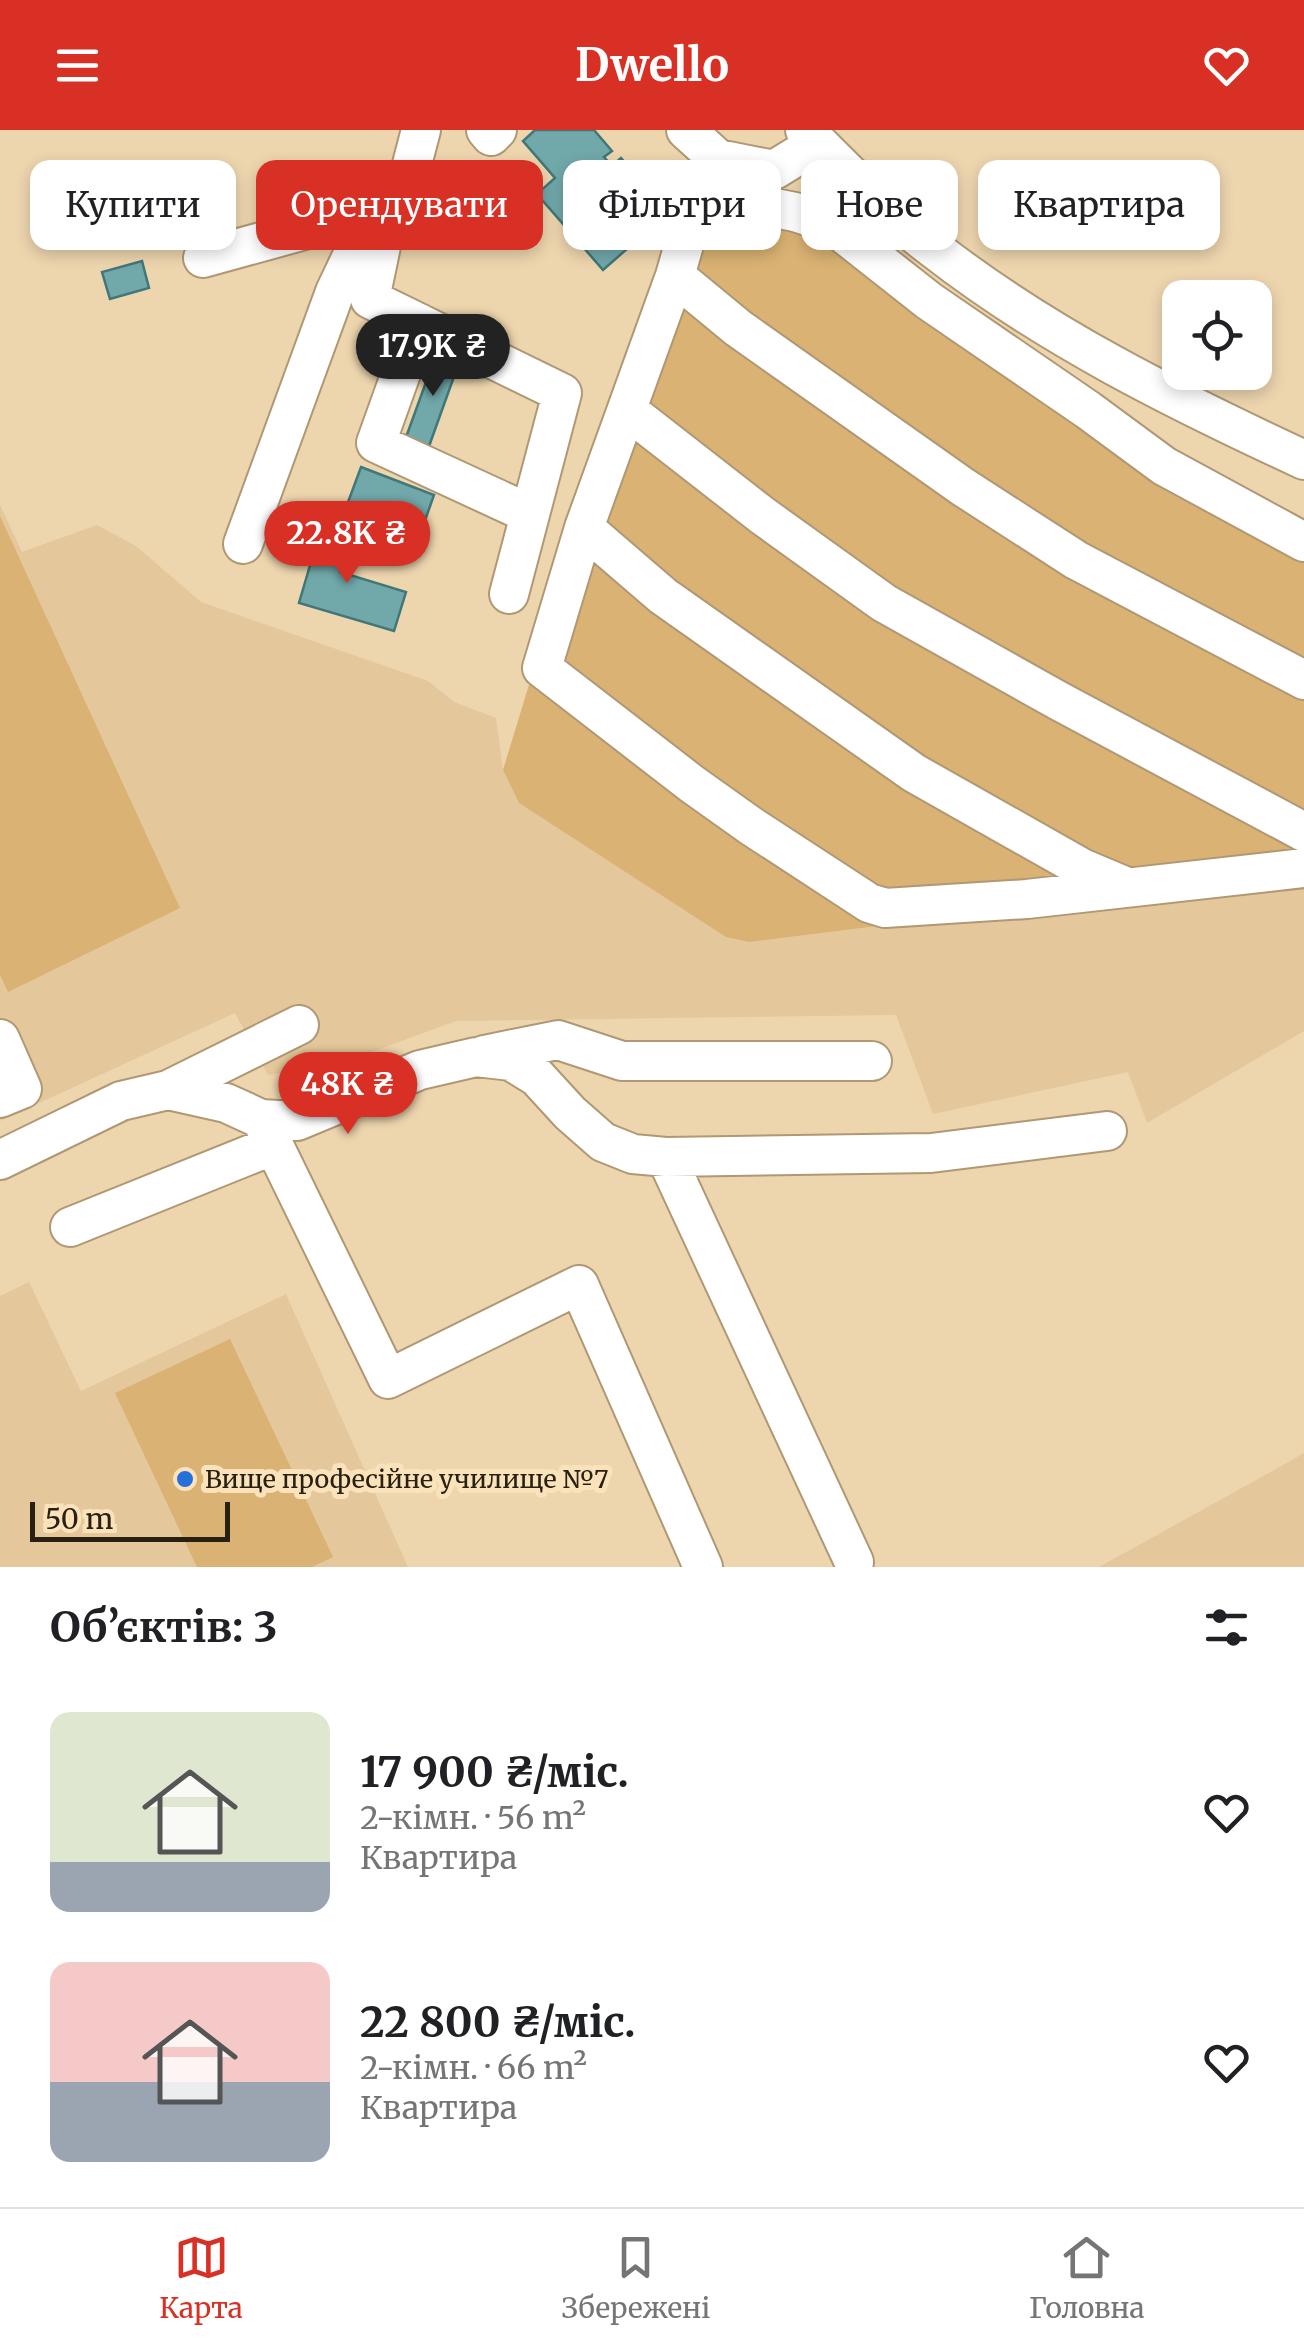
<!DOCTYPE html>
<html lang="uk">
<head>
<meta charset="utf-8">
<style>
  body { margin:0; font-family:Merriweather,serif; background:#f6f6f6; color:#202124; height:100vh; display:flex; flex-direction:column; font-size:38px; white-space:nowrap }
  * { box-sizing:border-box; margin:0 }
  p { font-size:32px; color:#757577 }
  .icon { flex:none; width:55px; height:55px; fill:none; stroke:currentColor; stroke-width:2; stroke-linecap:round; stroke-linejoin:round }
  .map { position:relative; height:1437px; overflow:hidden }
  .details { display:flex; flex-direction:column; background:#fff; flex:1 }
  .details>* { flex:none }
  .top-card { position:absolute; left:30px; top:30px; width:1245px; height:90px; display:flex; gap:20px }
  .controls { position:absolute; left:1162px; top:150px; display:grid; gap:20px }
  .controls a { display:grid; place-items:center; width:110px; height:110px; border-radius:20px; background:#fff; box-shadow:0 5px 15px #0003; font-size:50px }
  .scale { position:absolute; left:30px; bottom:25px; width:200px; box-sizing:border-box; padding-left:10px; border:5px solid #292011; border-top:0; font-size:28px; line-height:35px; white-space:nowrap; color:#292011; -webkit-text-stroke:8px #fae2bb; paint-order:stroke }
  .price { position:absolute; translate:-50% -85px; padding:0 22px; border-radius:35px; background:#d93025; color:#fff; font-size:32px; line-height:65px; filter:drop-shadow(0 2px 5px #0008) }
  .price::after { content:''; position:absolute; left:50%; top:60px; width:30px; height:22px; margin-left:-15px; background:inherit; clip-path:polygon(0 0,100% 0,50% 100%) }
  .price.active { background:#222; color:#fff }
  ul { padding:0; list-style:none }
  li { display:flex; align-items:center; gap:30px; height:250px; padding:0 50px }
  li span { display:grid; place-items:center; flex:none; width:280px; height:200px; border-radius:20px; color:#555 }
  li>.icon { margin-inline-start:auto }
  span .icon { width:120px; height:120px; fill:#fffc; stroke-width:1 }
  li b { font-size:42px }
  h2 { display:flex; justify-content:space-between; align-items:center; height:120px; padding:0 50px; font-size:42px }
  .tag { padding:0 35px; border-radius:20px; background:#fff; box-shadow:0 5px 15px #0003; font-size:35px; line-height:90px }
  .tag.active { background:#d93025; color:#fff }
  header { display:flex; justify-content:space-between; align-items:center; height:130px; padding:0 50px; background:#d93025; color:#fff; font-size:45px; font-weight:700 }
  .menu { display:flex; justify-content:space-around; align-items:center; height:140px; border-top:2px solid #e0e0e0; background:#fff; font-size:28px; color:#757577 }
  .menu a { display:grid; justify-items:center; gap:5px }
  .menu .active { color:#d93025 }
  .map>svg:first-child { display:block }
  .built { fill:#e4c89b }
  .green { fill:#dab273 }
  .building { fill:#71a8aa; stroke:#417779; stroke-width:2.5 }
  .lines { fill:none; stroke-linecap:round; stroke-linejoin:round }
  .minor-casing { stroke:#b09874; stroke-width:42 }
  .minor { stroke:#fff; stroke-width:38 }
  .poi-dot { fill:#2770dc; stroke:#fae2bb; stroke-width:4 }
  .labels { text-anchor:middle; dominant-baseline:central; stroke-width:10; stroke-linejoin:round; paint-order:stroke }
  .poi-label { font-size:25px; fill:#292011; stroke:#fae2bb; text-anchor:start }
</style>
</head>
<body>
<header><svg class="icon" aria-label="menu" viewBox="0 0 24 24"><path d="M4 6h16M4 12h16M4 18h16"/></svg>Dwello<svg class="icon" aria-label="heart" viewBox="0 0 24 24"><path d="M12 20l-8-8c-3-5 5-10 8-4 3-6 11-1 8 4z"/></svg></header>
<div class="map">
<svg width="1304" height="1437" viewBox="0 0 1304 1437">
  <rect width="100%" height="100%" fill="#edd5ae"/>
  <path class="built" d="M0,375L22,422L97,395L136,416L201,472L428,551L454,572L496,588L503,640L519,673L749,812L1304,743V901L1147,993L1128,942L933,984L896,885L456,891L350,930L268,945L235,883L0,991Z
    M29,1152L81,1261L286,1164L408,1437H0V1166Z
    M1304,1323V1437H1099L1249,1354Z"/>
  <path class="green" d="M689,58L828,77L1168,328L1304,398V743L749,812L726,807L519,673L503,640L535,535L657,176Z
    M0,386L180,778L8,862L0,845Z
    M230,1209L333,1427L312,1437H197L115,1263Z"/>
  <path class="building" d="M535,0H594L612,21L604,27L612,36L621,28L653,65L645,71L661,89L603,140L537,64L555,48L523,11Z
    M142,131L149,158L110,169L102,142Z
    M438,219L461,227L428,319L405,310Z
    M361,337L434,365L418,410L344,383Z
    M316,397L350,408L340,442L406,462L394,501L299,473L311,432L306,431Z"/>
  <g class="lines">
    <g class="minor-casing">
      <path id="minor" d="M486,0L491,6L497,0
        M686,0L718,29L774,40L818,13
        M805,0C846,41 887,84 934,119C1047,207 1175,270 1304,330
        M203,128L359,85L386,92L370,169L562,263L509,464
        M675,146L738,198L963,357L1076,430L1304,550
        M419,193L376,313L530,384
        M627,280L763,386L884,473L1059,571L1304,702
        M584,398L663,466L914,643L1082,738L1127,757
        M1304,412L1164,336L1088,280L929,171L830,93L795,82L759,75L717,82L697,95L685,111L675,146L584,398L542,538L692,654L751,696L869,773L885,778L1027,769L1304,738
        M243,414L335,162L354,122L386,92L405,61L421,0
        M0,909L22,959L0,968
        M484,925L558,910L622,931H872
        M168,960L299,895
        M261,989L388,1249L579,1155L703,1437
        M666,1027L854,1432
        M0,1030L121,971L168,960L226,973L261,989L297,991L420,940L476,927L511,931L537,947L570,983L603,1012L633,1024L666,1027L931,1023L1107,1001
        M70,1097L274,1015"/>
    </g>
    <use href="#minor" class="minor"/>
  </g>
  <circle class="poi-dot" cx="185" cy="1349" r="10"/>
  <g class="labels">
    <g class="poi-label">
      <text x="205" y="1349">Вище професійне училище №7</text>
    </g>
  </g>
</svg>
<div class="controls">
<a><svg class="icon" aria-label="locate" viewBox="0 0 24 24"><circle cx="12" cy="12" r="6"/><path d="M12 2v4M12 18v4M2 12h4M18 12h4"/></svg></a>
</div>
<div class="scale">50 m</div>
<b class="price active" style="left:433px;top:269px">17.9K ₴</b>
<b class="price" style="left:347px;top:456px">22.8K ₴</b>
<b class="price" style="left:348px;top:1007px">48K ₴</b>
<div class="top-card">
<a class="tag">Купити</a>
<a class="tag active">Орендувати</a>
<a class="tag">Фільтри</a>
<a class="tag">Нове</a>
<a class="tag">Квартира</a>
</div>
</div>
<section class="details">
<h2>Об’єктів: 3<svg class="icon" aria-label="filters" viewBox="0 0 24 24"><path d="M4 7h16M4 17h16"/><circle cx="9" cy="7" r="2"/><circle cx="15" cy="17" r="2"/></svg></h2>
<ul>
<li><span style="background:linear-gradient(#dfe7d0 75%,#9aa5b1 0)"><svg class="icon" aria-label="home" viewBox="0 0 24 24"><path d="M3 11l9-7 9 7M6 9v11h12V9"/></svg></span><div><b>17 900 ₴/міс.</b><p>2-кімн. · 56 m²</p><p>Квартира</p></div><svg class="icon" aria-label="heart" viewBox="0 0 24 24"><path d="M12 20l-8-8c-3-5 5-10 8-4 3-6 11-1 8 4z"/></svg></li>
<li><span style="background:linear-gradient(#f6c9c9 60%,#9aa5b1 0)"><svg class="icon" aria-label="home" viewBox="0 0 24 24"><path d="M3 11l9-7 9 7M6 9v11h12V9"/></svg></span><div><b>22 800 ₴/міс.</b><p>2-кімн. · 66 m²</p><p>Квартира</p></div><svg class="icon" aria-label="heart" viewBox="0 0 24 24"><path d="M12 20l-8-8c-3-5 5-10 8-4 3-6 11-1 8 4z"/></svg></li>
</ul>
</section>
<nav class="menu">
<a class="active"><svg class="icon" aria-label="map" viewBox="0 0 24 24"><path d="M3 6l6-2 6 2 6-2v14l-6 2-6-2-6 2zM9 4v14M15 6v14"/></svg>Карта</a>
<a><svg class="icon" aria-label="saved" viewBox="0 0 24 24"><path d="M7 4h10v16l-5-4-5 4z"/></svg>Збережені</a>
<a><svg class="icon" aria-label="home" viewBox="0 0 24 24"><path d="M3 11l9-7 9 7M6 9v11h12V9"/></svg>Головна</a>
</nav>
</body>
</html>
